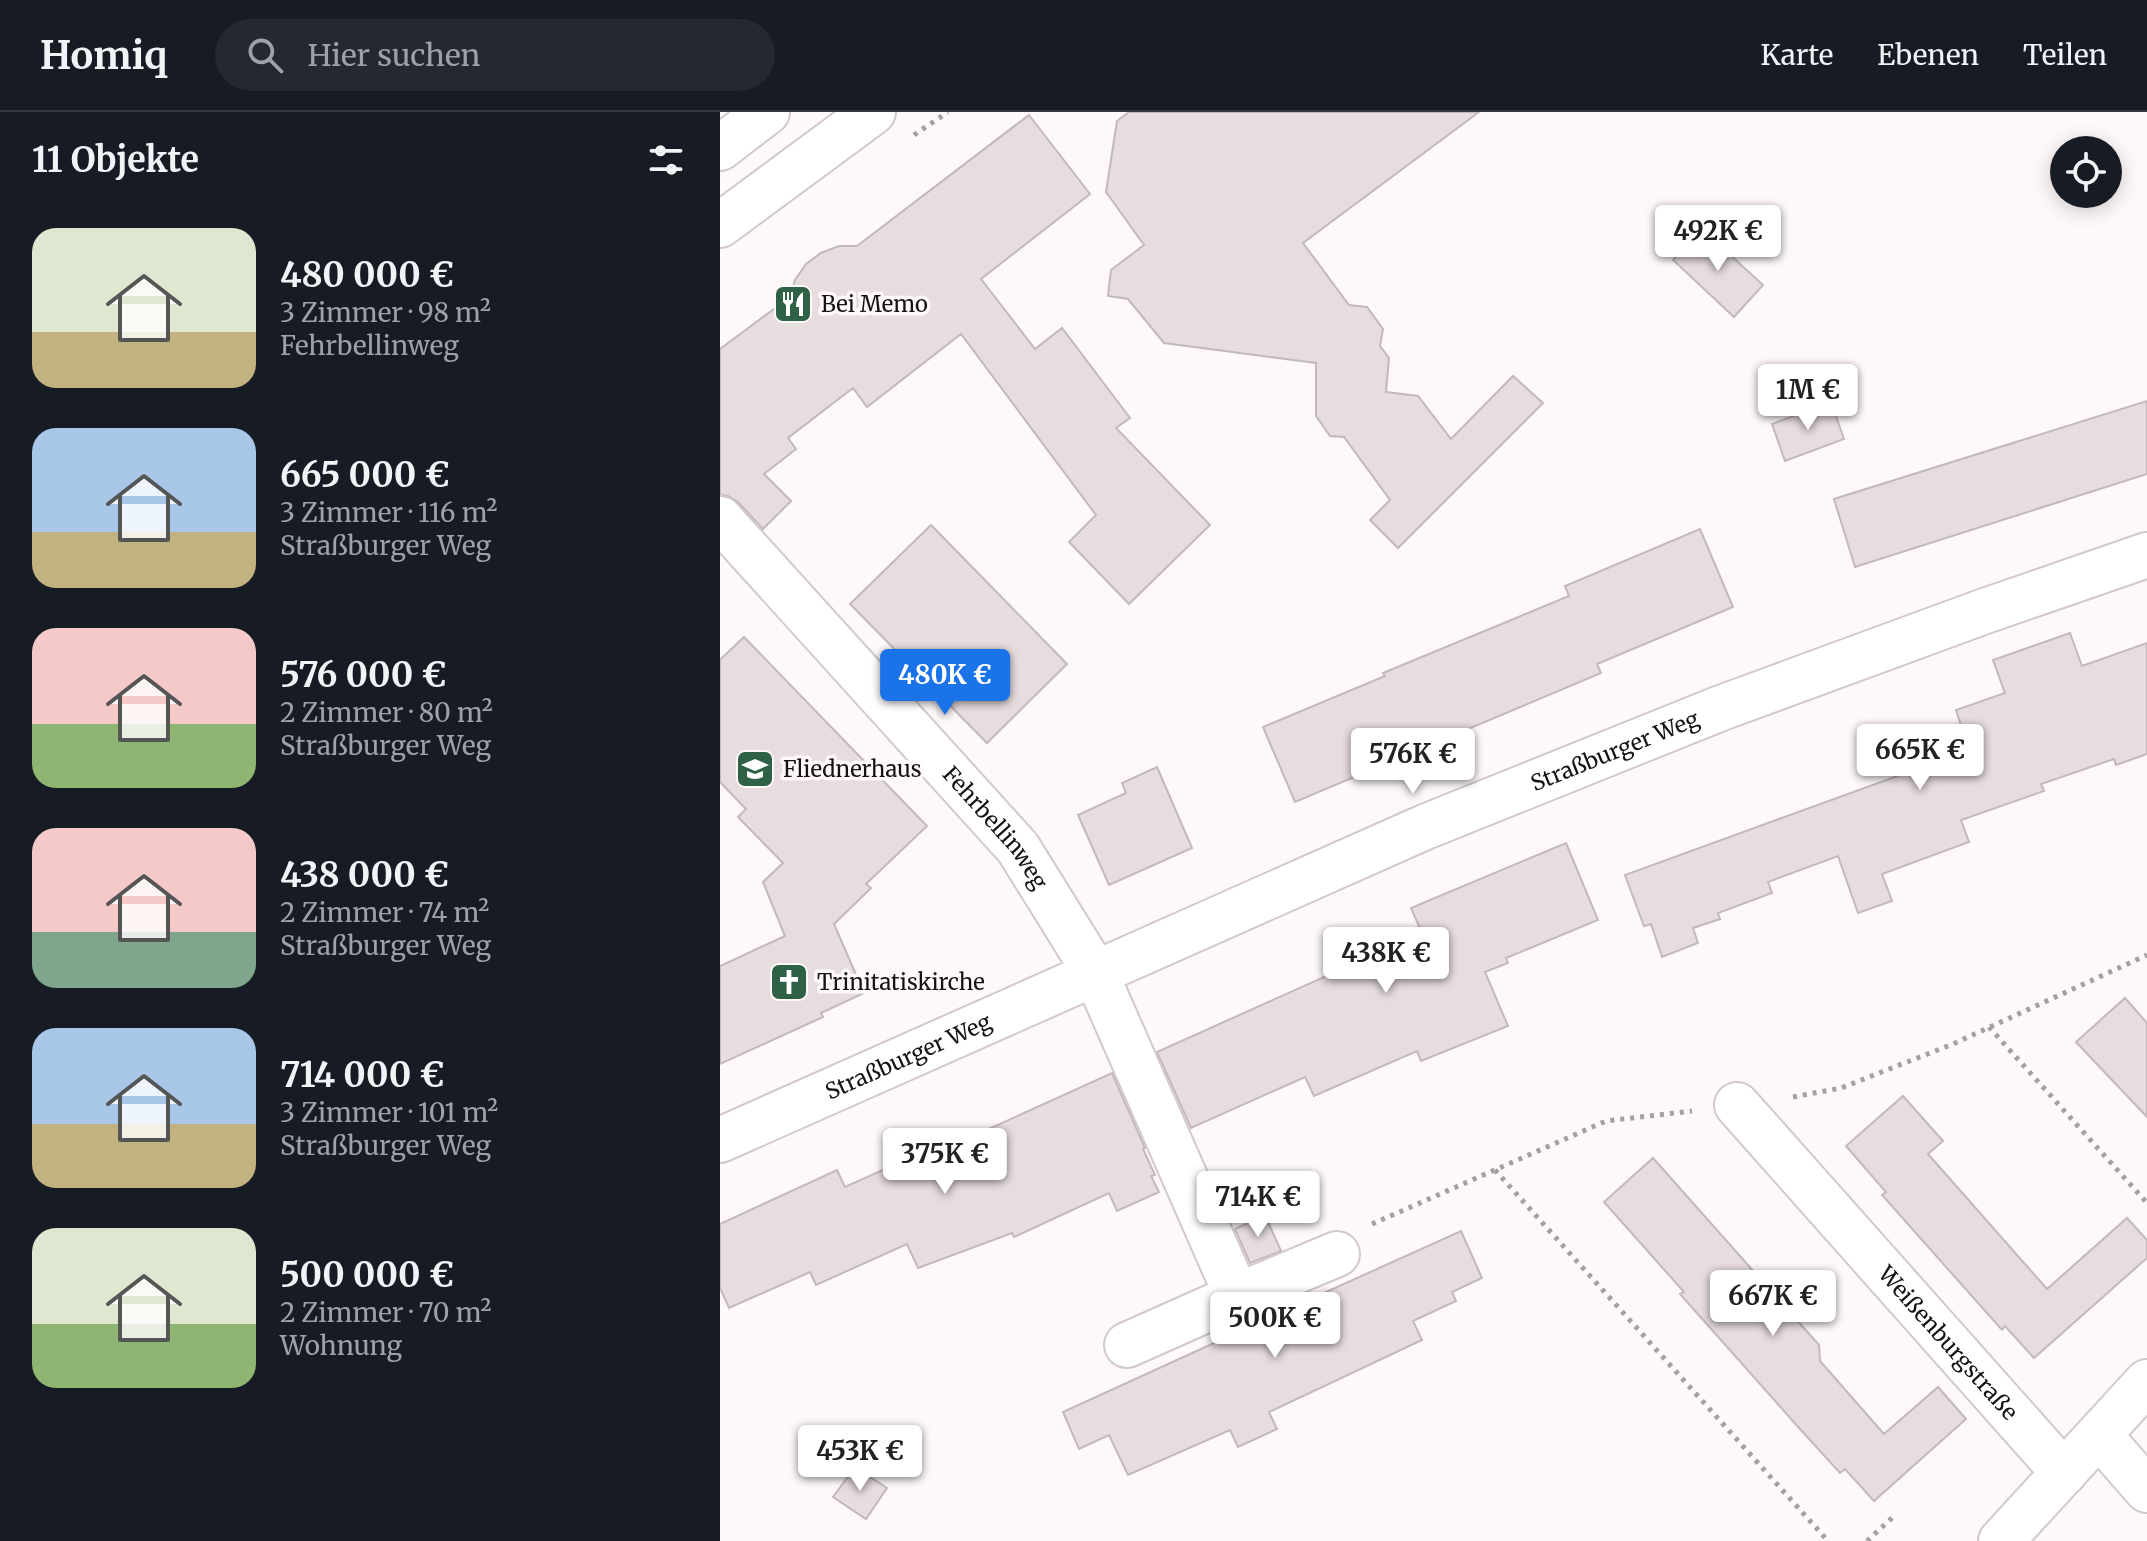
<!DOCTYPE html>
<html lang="de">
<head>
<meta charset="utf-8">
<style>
  body { margin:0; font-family:Merriweather,serif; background:#242831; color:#f1f3f6; height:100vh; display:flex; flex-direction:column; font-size:30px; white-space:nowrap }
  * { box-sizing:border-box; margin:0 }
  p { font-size:26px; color:#9ea1a6 }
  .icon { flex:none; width:44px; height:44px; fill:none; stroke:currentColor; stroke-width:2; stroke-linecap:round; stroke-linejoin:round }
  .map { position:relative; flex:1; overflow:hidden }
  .drawer { display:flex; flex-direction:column; background:#171b24; width:720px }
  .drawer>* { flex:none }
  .buttons { position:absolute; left:1330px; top:24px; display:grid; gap:16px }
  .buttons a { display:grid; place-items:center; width:72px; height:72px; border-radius:50%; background:#171b24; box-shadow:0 4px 20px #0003; font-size:40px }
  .price { position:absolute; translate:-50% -68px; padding:0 18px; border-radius:8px; background:#fff; color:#222; font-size:26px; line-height:52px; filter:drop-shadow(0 2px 4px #0008) }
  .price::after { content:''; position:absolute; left:50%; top:48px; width:24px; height:18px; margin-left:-12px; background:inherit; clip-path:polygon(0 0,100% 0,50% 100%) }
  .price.selected { background:#1a73e8; color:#fff }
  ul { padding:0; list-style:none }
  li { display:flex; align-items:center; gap:24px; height:200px; padding:0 32px }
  li span { display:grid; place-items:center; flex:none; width:224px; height:160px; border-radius:24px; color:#555 }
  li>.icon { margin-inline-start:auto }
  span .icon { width:96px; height:96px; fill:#fffc; stroke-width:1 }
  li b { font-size:34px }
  h2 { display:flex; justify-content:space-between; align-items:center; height:96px; padding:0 32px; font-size:34px }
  header { display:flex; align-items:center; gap:48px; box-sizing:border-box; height:112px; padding:0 40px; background:#171b24; border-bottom:2px solid #363941 }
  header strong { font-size:38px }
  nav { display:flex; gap:44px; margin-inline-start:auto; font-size:28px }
  .search { width:560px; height:72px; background:#242831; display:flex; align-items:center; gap:20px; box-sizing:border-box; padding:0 28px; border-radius:44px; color:#9ea1a6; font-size:30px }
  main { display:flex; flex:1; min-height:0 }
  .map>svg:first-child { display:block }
  .building { fill:#e7dcde; stroke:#c3b9ba; stroke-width:2 }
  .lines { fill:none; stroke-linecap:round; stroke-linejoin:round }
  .minor-casing { stroke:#d3c9ca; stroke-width:48 }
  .major-casing { stroke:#d3c9ca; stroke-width:48 }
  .path { stroke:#a49fa0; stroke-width:5; stroke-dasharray:4 6; stroke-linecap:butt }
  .minor { stroke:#fff; stroke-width:44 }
  .major { stroke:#fff; stroke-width:44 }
  .labels { text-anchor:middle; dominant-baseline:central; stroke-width:7; stroke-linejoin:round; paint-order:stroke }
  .poi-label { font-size:22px; fill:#161213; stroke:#fef8f9; text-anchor:start }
  .street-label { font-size:22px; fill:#161213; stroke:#fef8f9 }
</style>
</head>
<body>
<header>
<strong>Homiq</strong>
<div class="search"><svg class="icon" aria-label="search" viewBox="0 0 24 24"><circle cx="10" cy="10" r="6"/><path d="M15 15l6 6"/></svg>Hier suchen</div>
<nav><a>Karte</a><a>Ebenen</a><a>Teilen</a></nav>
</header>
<main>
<section class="drawer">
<h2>11 Objekte<svg class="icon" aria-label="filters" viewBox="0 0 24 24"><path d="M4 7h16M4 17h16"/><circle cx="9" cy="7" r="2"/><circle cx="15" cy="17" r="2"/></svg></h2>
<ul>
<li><span style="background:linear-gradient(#dfe7d0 65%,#c2b280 0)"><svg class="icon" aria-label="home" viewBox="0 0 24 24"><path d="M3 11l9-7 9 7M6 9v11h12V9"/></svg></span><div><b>480 000 €</b><p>3 Zimmer · 98 m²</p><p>Fehrbellinweg</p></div></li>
<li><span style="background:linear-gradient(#a9c7e8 65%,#c2b280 0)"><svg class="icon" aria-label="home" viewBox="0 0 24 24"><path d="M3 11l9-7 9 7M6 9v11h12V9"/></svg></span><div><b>665 000 €</b><p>3 Zimmer · 116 m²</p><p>Straßburger Weg</p></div></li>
<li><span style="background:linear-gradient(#f6c9c9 60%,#8fb573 0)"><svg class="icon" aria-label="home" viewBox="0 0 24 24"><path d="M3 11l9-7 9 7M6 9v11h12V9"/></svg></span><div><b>576 000 €</b><p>2 Zimmer · 80 m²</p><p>Straßburger Weg</p></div></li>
<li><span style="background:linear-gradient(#f6c9c9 65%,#7fa58c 0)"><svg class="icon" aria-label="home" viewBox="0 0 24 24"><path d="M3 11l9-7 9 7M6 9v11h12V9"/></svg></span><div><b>438 000 €</b><p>2 Zimmer · 74 m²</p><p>Straßburger Weg</p></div></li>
<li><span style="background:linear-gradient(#a9c7e8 60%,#c2b280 0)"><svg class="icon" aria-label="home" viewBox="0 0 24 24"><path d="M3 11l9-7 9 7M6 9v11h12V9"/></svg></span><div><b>714 000 €</b><p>3 Zimmer · 101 m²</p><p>Straßburger Weg</p></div></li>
<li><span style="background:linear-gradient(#dfe7d0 60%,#8fb573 0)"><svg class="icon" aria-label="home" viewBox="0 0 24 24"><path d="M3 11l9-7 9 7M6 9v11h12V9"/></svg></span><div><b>500 000 €</b><p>2 Zimmer · 70 m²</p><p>Wohnung</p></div></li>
</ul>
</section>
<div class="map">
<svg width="1427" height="1429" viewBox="0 0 1427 1429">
  <rect width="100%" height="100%" fill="#fef8f9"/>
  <path class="building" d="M409,0H759L583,131L629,193L647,195L663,217L660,234L669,246L666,280L698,284L731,327L793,264L823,291L678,436L650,408L670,388L624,325L610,324L596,304V251L444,231L408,187L388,184L391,158L424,133L386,80L397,9Z
    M309,3L370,82L261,167L315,237L342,216L410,306L396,316L490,413L409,492L349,430L376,403L241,222L147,295L133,276L68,326L76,337L44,362L71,389L43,417L18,390L8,384L0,383V237L70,185L75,168L86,152L101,141L119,134H137Z
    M982,117L1043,173L1014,205L953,148Z
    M1427,289V362L1135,455L1114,387Z
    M1111,290L1124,327L1065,349L1052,312Z
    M211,413L347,552L267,631L130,492Z
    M980,417L1013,495L877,552L881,561L575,690L543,615L665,564L663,561L849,484L845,474Z
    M1350,521L1362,554L1427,531V642L1396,653L1394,647L1321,672L1324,679L1241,708L1249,730L1162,762L1172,789L1138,801L1118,744L1048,770L1052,781L998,801L1000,807L973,816L978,831L942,845L931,812L924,814L905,763L1249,638L1236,598L1285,581L1273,548Z
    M24,525L207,714L146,772L151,776L114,812L144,881L101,901L103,905L0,952V854L65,824L43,770L63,751L18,705L26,697L0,670V548Z
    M437,655L472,736L389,773L358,703L406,681L402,671Z
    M846,731L878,808L786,846L788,851L765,860L788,914L701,949L697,939L594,984L585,965L471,1016L437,940L702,821L691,796Z
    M1405,886L1427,911V1005L1356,930Z
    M392,961L425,1036L423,1037L435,1063L431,1064L439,1080L397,1099L389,1081L294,1125L292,1121L198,1156L187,1132L96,1173L90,1160L9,1196L0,1176V1112L117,1058L125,1075L212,1036L214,1042Z
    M1183,984L1223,1029L1208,1042L1327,1177L1407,1106L1427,1128V1146L1314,1246L1285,1214L1282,1218L1162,1083L1166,1080L1126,1034Z
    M933,1046L1099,1233L1100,1249L1164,1322L1218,1275L1246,1307L1154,1389L1125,1357L1120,1361L1079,1316L960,1182L964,1180L884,1090Z
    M545,1103L561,1139L530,1151L515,1117Z
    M741,1119L762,1166L732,1180L736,1189L693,1209L702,1228L549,1300L557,1317L518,1335L510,1318L408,1363L389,1323L359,1337L343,1300L551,1205L548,1198L581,1184L584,1190Z
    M135,1355L167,1376L146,1407L113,1385Z"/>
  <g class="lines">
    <g class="minor-casing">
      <g id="minor">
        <path id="s1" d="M0,407L298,736L375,860L517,1184L407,1233"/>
        <path id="s2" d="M1017,993L1344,1361"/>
        <path id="s3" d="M0,1028L705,715L1001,596L1265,499L1427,443"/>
        <path d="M517,1184L617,1142"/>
        <path d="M1379,1323L1427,1378"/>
        <path d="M1281,1429L1427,1270"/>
      </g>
    </g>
    <g class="major-casing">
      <path id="major" d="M0,36L47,0
        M0,113L153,0"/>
    </g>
    <path class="path" d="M194,23L228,0
      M1269,915L1427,1091
      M1073,985L1121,976L1233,932L1427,843
      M775,1058L1108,1429
      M652,1112L886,1009L972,999
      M1147,1429L1172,1406"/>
    <use href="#minor" class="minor"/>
    <use href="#major" class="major"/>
  </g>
  <defs>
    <g id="restaurant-square" transform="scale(2)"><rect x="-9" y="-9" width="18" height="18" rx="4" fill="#2f6146" stroke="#fef8f9"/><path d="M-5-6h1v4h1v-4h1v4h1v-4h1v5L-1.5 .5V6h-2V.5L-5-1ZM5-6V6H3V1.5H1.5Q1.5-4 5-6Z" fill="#fff"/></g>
    <g id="school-square" transform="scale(2)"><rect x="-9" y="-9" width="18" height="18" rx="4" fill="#2f6146" stroke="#fef8f9"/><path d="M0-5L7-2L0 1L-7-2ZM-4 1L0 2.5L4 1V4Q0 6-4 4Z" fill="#fff"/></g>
    <g id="church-square" transform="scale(2)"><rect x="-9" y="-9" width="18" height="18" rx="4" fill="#2f6146" stroke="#fef8f9"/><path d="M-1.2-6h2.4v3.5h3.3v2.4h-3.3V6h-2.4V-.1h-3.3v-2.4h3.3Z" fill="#fff"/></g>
  </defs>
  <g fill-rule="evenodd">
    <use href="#restaurant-square" x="73" y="192"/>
    <use href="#school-square" x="35" y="657"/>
    <use href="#church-square" x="69" y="870"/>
  </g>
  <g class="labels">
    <g class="poi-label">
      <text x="101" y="192">Bei Memo</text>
      <text x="63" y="657">Fliednerhaus</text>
      <text x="97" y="870">Trinitatiskirche</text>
    </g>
    <g class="street-label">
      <text stroke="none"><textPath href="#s3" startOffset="976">Straßburger Weg</textPath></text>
      <text stroke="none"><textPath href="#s1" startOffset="414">Fehrbellinweg</textPath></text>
      <text stroke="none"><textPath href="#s3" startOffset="206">Straßburger Weg</textPath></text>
      <text stroke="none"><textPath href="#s2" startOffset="318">Weißenburgstraße</textPath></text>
    </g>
  </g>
</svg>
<div class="buttons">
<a><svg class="icon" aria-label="locate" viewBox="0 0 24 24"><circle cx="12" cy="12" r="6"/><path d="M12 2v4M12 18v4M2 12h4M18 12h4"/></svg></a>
</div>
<b class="price" style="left:998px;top:161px">492K €</b>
<b class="price" style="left:1088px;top:320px">1M €</b>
<b class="price selected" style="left:225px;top:605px">480K €</b>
<b class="price" style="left:1200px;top:680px">665K €</b>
<b class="price" style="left:693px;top:684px">576K €</b>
<b class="price" style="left:666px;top:883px">438K €</b>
<b class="price" style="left:225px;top:1084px">375K €</b>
<b class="price" style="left:538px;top:1127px">714K €</b>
<b class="price" style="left:1053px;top:1226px">667K €</b>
<b class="price" style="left:555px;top:1248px">500K €</b>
<b class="price" style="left:140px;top:1381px">453K €</b>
</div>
</main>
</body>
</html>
